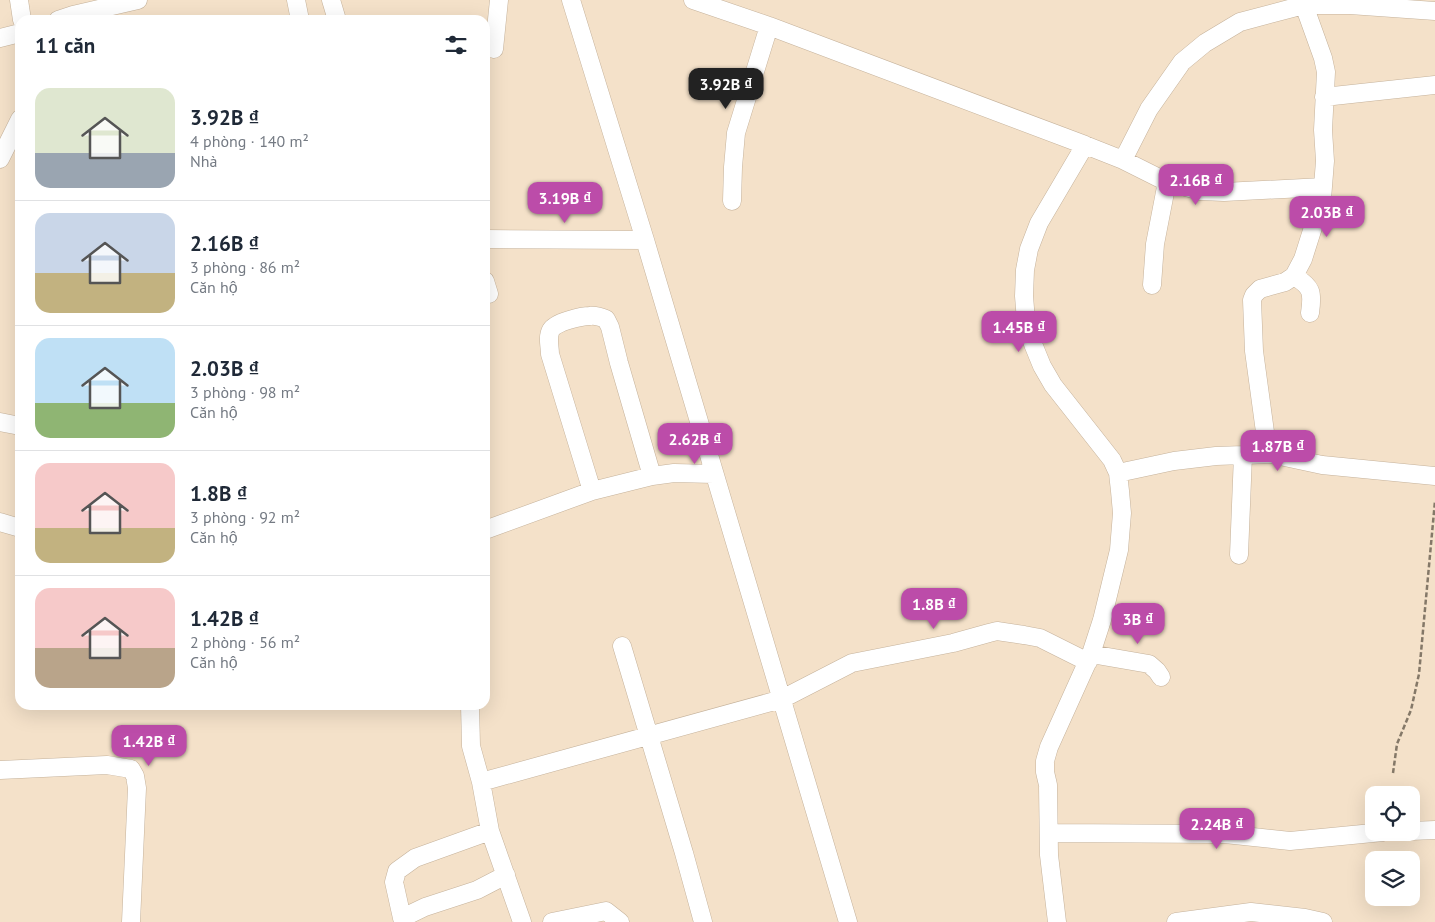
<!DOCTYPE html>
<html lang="vi">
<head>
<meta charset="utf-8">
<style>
  body { margin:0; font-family:"PT Sans",sans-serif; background:#f6f6f7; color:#1f2937; height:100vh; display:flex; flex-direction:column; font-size:19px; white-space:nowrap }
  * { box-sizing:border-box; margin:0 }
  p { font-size:16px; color:#747a83 }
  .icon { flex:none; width:28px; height:28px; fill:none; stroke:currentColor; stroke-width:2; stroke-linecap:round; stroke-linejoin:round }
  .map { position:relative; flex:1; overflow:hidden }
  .details { position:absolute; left:15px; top:15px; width:475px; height:695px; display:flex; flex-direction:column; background:#fff; border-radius:15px; box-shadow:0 5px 20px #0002 }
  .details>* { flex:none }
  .buttons { position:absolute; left:1365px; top:786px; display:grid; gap:10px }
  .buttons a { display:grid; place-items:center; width:55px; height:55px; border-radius:10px; background:#fff; box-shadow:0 5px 20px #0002; font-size:25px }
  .price { position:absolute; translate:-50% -42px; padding:0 11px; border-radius:10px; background:#bc4ca9; color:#fff; font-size:16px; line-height:32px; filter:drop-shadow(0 1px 2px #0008) }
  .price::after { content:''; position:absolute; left:50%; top:30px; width:15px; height:11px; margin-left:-8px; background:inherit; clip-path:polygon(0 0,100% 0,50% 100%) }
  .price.active { background:#222; color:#fff }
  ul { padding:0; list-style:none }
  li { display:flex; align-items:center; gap:15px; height:125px; padding:0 20px }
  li+li { border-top:1px solid #e0e1e3 }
  li span { display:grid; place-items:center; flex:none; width:140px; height:100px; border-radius:15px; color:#555 }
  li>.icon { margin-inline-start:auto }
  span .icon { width:60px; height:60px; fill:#fffc; stroke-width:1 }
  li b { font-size:21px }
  h2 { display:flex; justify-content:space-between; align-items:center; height:60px; padding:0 20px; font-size:21px }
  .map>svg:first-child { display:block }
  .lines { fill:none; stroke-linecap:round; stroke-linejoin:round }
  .minor-casing { stroke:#c5b29b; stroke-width:19 }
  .path { stroke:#847868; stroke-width:2.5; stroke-dasharray:5 2.5; stroke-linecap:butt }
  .minor { stroke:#fff; stroke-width:18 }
</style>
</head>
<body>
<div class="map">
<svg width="1435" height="922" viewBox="0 0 1435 922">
  <rect width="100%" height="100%" fill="#f4e1c9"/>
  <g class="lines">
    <g class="minor-casing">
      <path id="minor" d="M19,0L22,20
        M296,0L300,20
        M331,0L337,20
        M571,0L645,240L848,922
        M693,0L769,26L1085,145L1039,223L1029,249L1025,270L1024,296L1026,321L1033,344L1042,366L1053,385L1112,460L1118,473L1120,491L1122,513L1119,550L1102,620L1091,654L1049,747L1045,761V772L1048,785L1049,855L1057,922
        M58,20L73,15L138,0
        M0,38L20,33
        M494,49L499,0
        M1324,97L1435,85
        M1085,145L1123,160L1167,182L1201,191L1224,192L1323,187
        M0,159L20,119
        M1123,160L1149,109L1182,62L1205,43L1240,22L1304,5H1350L1435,11
        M732,201L733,167L736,133L769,26
        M485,239L645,240
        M1294,276C1312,287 1313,292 1310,313
        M485,281L489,294
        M1152,285L1155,244L1167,182
        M0,422L20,426
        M1268,454L1254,351L1252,300L1254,295L1260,289L1285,282L1294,276L1303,259L1322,199L1325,161L1323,130L1326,72L1323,58L1304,5
        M1118,473L1174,461L1216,456L1271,454L1322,465L1435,476
        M592,491L550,354C550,347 547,337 551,330C555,322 582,316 590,316C596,315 601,317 606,319L610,327L619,363L652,476
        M0,522L20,528
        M485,530L592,491L652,476L674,473L714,474
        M1239,555L1243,455
        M622,646L684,853L703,922
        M1091,654L1149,664L1157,671L1161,677
        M470,705L471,746L481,782L490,831L522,922
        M0,770L107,765L131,769L135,776L137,788L131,922
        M481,782L782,699L852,663L953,643L989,633L997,631L1024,635L1040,638L1088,662
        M1411,831L1435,830
        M1049,833L1225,834L1290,841L1383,832
        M402,918L425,907L477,890L506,875
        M405,922L402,918L394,882L397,871L415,858L490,831
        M552,922L606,911L620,922
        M1176,922L1251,912L1305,918L1323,922"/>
    </g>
    <path class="path" d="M1393,773L1397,744L1411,710L1419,674L1435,501"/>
    <use href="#minor" class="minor"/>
  </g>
</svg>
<div class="buttons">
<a><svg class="icon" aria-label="locate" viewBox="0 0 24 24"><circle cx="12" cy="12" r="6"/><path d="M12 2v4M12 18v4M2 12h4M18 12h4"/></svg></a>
<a><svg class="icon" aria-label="layers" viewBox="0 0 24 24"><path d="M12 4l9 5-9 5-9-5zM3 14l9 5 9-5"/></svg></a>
</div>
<b class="price active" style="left:726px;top:110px">3.92B ₫</b>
<b class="price" style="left:1196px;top:206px">2.16B ₫</b>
<b class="price" style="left:565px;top:224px">3.19B ₫</b>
<b class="price" style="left:1327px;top:238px">2.03B ₫</b>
<b class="price" style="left:1019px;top:353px">1.45B ₫</b>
<b class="price" style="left:695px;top:465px">2.62B ₫</b>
<b class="price" style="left:1278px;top:472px">1.87B ₫</b>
<b class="price" style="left:934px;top:630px">1.8B ₫</b>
<b class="price" style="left:1138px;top:645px">3B ₫</b>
<b class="price" style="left:149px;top:767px">1.42B ₫</b>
<b class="price" style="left:1217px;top:850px">2.24B ₫</b>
<section class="details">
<h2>11 căn<svg class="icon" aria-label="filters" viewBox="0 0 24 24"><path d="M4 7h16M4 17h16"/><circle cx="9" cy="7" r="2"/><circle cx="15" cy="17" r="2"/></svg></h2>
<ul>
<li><span style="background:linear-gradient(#dfe7d0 65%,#9aa5b1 0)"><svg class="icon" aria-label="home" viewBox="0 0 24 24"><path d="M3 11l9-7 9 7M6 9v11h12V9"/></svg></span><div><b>3.92B ₫</b><p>4 phòng · 140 m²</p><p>Nhà</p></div></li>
<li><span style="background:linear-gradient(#c9d6e8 60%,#c2b280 0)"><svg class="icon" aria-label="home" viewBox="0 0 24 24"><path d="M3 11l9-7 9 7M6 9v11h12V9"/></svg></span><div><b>2.16B ₫</b><p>3 phòng · 86 m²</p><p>Căn hộ</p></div></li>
<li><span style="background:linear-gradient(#bfe0f5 65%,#8fb573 0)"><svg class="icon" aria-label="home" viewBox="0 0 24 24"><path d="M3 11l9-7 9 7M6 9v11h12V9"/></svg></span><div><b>2.03B ₫</b><p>3 phòng · 98 m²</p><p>Căn hộ</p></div></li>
<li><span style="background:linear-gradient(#f6c9c9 65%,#c2b280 0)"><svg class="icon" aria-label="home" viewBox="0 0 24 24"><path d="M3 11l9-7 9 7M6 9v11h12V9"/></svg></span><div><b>1.8B ₫</b><p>3 phòng · 92 m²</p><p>Căn hộ</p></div></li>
<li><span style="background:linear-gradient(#f6c9c9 60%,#b9a48a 0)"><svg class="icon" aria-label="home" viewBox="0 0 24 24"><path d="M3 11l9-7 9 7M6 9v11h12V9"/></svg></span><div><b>1.42B ₫</b><p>2 phòng · 56 m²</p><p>Căn hộ</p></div></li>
</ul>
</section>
</div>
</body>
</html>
